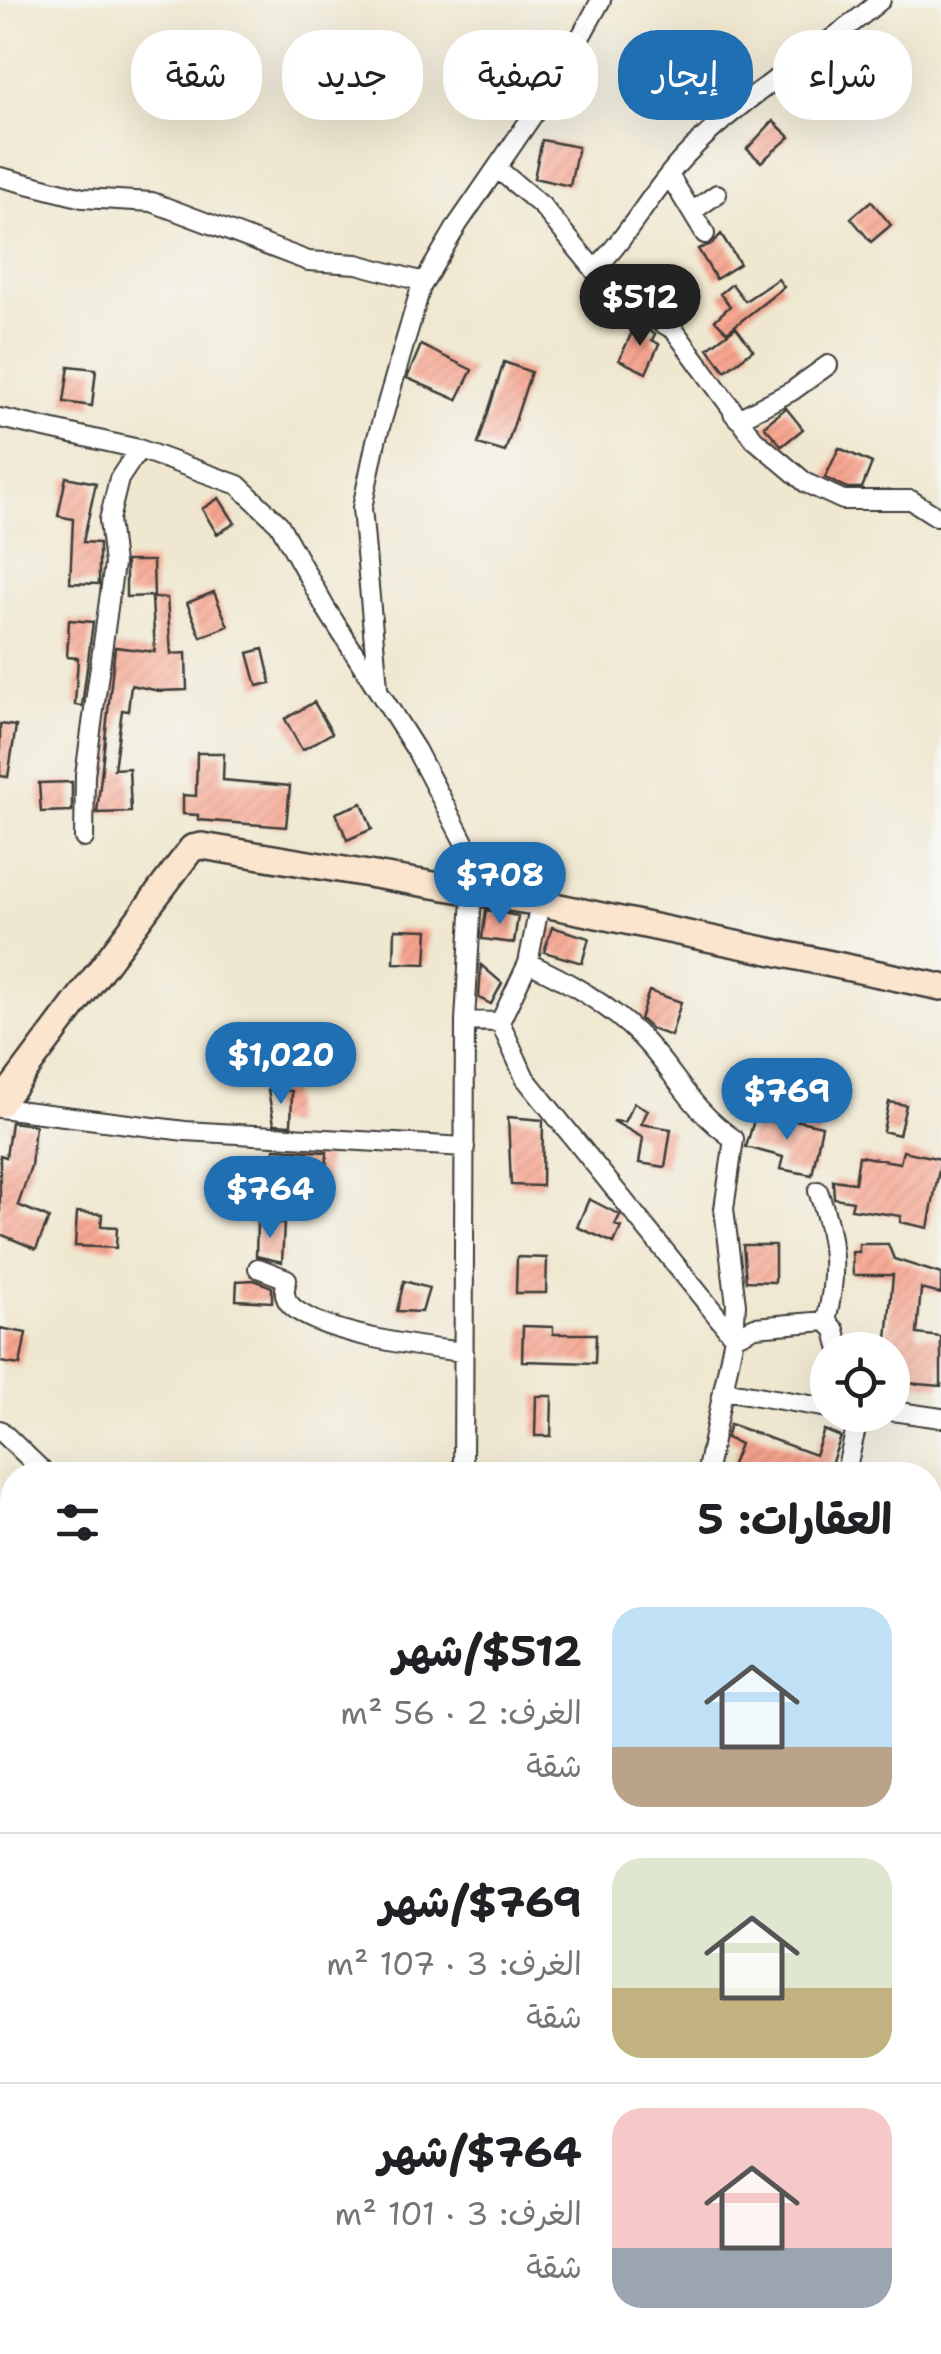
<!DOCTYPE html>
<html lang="ar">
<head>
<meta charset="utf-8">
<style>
  body { margin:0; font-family:"Shantell Sans","Playpen Sans Arabic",sans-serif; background:#f2f2f2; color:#202124; direction:rtl; height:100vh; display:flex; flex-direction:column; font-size:38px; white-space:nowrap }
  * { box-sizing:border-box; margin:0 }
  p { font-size:32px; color:#757577 }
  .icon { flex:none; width:55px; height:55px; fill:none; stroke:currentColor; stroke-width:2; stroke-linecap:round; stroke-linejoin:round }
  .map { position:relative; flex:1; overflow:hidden; direction:ltr }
  .details { position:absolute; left:0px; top:1462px; width:942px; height:892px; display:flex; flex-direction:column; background:#fff; border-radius:40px 40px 0 0; box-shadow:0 10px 40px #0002; direction:rtl }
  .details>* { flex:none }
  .hud { position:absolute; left:30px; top:30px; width:882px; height:90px; direction:rtl; display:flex; gap:20px }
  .fabs { position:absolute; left:810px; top:1332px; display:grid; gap:20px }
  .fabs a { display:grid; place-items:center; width:100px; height:100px; border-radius:50%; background:#fff; box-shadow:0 10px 40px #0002; font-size:50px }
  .price { position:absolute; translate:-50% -85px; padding:0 22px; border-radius:35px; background:#1f6fb2; color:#fff; font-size:32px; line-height:65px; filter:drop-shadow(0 2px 5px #0008) }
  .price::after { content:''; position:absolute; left:50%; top:60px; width:30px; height:22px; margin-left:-15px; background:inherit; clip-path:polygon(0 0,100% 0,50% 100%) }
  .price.on { background:#222; color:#fff }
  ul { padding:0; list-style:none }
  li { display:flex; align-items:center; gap:30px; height:250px; padding:0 50px }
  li+li { border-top:2px solid #e0e0e0 }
  li span { display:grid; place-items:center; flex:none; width:280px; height:200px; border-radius:30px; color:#555 }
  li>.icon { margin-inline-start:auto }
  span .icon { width:120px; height:120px; fill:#fffc; stroke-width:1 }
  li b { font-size:42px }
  h2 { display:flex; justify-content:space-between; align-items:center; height:120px; padding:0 50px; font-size:42px }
  .pill { padding:0 35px; border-radius:40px; background:#fff; box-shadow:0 10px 40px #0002; font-size:35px; line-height:90px }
  .pill.on { background:#1f6fb2; color:#fff }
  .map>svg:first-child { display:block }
  .building { fill:url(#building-hatch) }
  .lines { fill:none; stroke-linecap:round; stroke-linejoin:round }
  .street-casing { stroke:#3c3a37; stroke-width:22 }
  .secondary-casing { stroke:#3c3a37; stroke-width:30 }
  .street { stroke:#fff; stroke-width:18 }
  .secondary { stroke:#fbe5cf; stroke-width:25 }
</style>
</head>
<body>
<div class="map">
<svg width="941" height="2354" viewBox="0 0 941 2354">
  <defs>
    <pattern id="building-hatch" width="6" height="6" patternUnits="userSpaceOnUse" patternTransform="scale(2.5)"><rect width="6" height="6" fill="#f8a58f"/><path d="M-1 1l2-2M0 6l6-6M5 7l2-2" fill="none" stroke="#d48d7b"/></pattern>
  </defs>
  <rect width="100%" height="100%" fill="#f6f6f2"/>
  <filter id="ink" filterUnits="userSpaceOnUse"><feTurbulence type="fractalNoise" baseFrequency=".01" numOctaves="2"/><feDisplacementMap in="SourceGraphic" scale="20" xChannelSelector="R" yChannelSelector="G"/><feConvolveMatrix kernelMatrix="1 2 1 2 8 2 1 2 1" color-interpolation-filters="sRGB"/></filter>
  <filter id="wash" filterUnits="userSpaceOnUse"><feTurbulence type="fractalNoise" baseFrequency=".0048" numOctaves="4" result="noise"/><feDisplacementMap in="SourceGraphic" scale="40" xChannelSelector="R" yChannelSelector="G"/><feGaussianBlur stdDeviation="2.25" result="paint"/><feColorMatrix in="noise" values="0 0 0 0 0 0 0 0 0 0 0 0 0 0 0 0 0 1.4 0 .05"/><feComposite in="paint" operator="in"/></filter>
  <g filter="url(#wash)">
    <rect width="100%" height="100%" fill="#efe7cf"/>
    <g id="blocks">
      <path class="building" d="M773,121L790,137L761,162L747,149Z
        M542,140L578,147L570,186L534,178Z
        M871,201L891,225L871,242L851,218Z
        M721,234L740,264L716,279L698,249L712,244Z
        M778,279L784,287L727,332L715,320L730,306L720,294L732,284L745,301Z
        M636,324L655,334L652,340L659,344L646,373L619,360Z
        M736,327L753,350L725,371L708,348Z
        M421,345L472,370L457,400L407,378Z
        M504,362L531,372L505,452L478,444Z
        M69,366L96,369L92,406L64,402Z
        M786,408L803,429L782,446L764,426Z
        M839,448L872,463L862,488H847L825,478Z
        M66,477L96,483L83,542L99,543V584L70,583L73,519L58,516Z
        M219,498L235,523L217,534L202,509Z
        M126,561H153L154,596L126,597Z
        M214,592L228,626L201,637L187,603Z
        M152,598H167L171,654L186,653L187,690L159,691L131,685L128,711L122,710L114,769L129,768L131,812L97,813L115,647L155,652Z
        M69,620L93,622L82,706L75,705L78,658L67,657Z
        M263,649L271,683L257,686L248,653Z
        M314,702L332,733L302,750L285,719Z
        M0,724L16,726L8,777L0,776Z
        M197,753H224L223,780L290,786L286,827L198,820V815L183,814V795L196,796Z
        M72,782V811L41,812L39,783Z
        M362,803L372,829L347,840L336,813Z
        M486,910L518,916L514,943L482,939Z
        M552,927L589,938L582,963L544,952Z
        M395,929L428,930L426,964L394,963Z
        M481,965L502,983L491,1004L479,998Z
        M649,991L681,1002L671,1036L651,1029L640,1019Z
        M268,1090L292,1091L291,1125L274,1124Z
        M889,1102L906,1105L899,1135L883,1131Z
        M634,1103L648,1110L641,1124L671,1129L665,1167L639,1163L643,1138L613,1121L624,1122Z
        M508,1117L543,1120L542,1186L511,1185Z
        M755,1117L789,1126L790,1119L822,1126L812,1175L780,1169L783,1157L746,1147Z
        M11,1122L35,1125L31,1166L18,1205L49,1218L36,1249L0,1234V1155L6,1157Z
        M274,1149L327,1152L326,1186L272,1185Z
        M903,1151L941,1159L928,1228L900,1222L901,1216L851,1209L853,1201L834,1198L833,1180L855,1183L859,1156L900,1163Z
        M589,1199L620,1215L615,1225L621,1227L614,1243L577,1227Z
        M77,1212L102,1214L101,1226L117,1227L116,1248L75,1246Z
        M257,1223L284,1224L282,1262L256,1256Z
        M859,1244H888L894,1259L941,1274V1294L921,1289L917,1334L941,1337V1386L906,1383L907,1375L892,1373L895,1350H886L893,1275H853L852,1252H859Z
        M743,1245H775V1282L746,1281Z
        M517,1257L547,1258L546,1293H516Z
        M254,1280L272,1287V1302L236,1300L237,1281Z
        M404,1281L429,1288L422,1312L397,1311Z
        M523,1326L553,1327V1334H596L595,1363L522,1361Z
        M0,1328L26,1333L20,1365L0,1362Z
        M536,1396H552L551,1436H535Z
        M730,1424L815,1455L824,1430L841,1437L827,1475H749L731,1467L740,1444L726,1438Z"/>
    </g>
  </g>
  <g filter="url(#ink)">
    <use href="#blocks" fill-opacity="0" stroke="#3c3a37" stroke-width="2.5"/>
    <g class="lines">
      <g class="street-casing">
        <path id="street" d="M499,170L542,206L617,297L674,330L754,439L806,483L843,500H911L936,516
          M669,175L705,234
          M0,177L83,198L152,202L308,261L357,264L424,282
          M693,211L717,194
          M594,270C630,235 651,191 686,155C744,94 818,54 881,0
          M733,413L738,419L792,391L828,365
          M0,418L139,449L238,485L279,524L325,607L416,750L474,861L465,1021L463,1475
          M378,687L362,508L376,441L421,287L458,224L555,83L601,0
          M84,838L85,775L114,564L109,520L119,479L139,449
          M528,963C567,980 610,1006 640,1036C676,1073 689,1108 734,1139L724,1209L736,1304L734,1337L706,1475
          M465,1021L500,1022L525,1078L734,1337
          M500,1022L528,963L540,903
          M0,1108L185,1131L465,1147
          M818,1191C835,1236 838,1274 826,1321L835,1330L840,1350
          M258,1268L287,1279C285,1288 283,1294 288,1302C311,1333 425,1348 464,1352
          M734,1337L755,1327L826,1321
          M723,1390L828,1408
          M892,1411L941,1418
          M0,1430L47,1475
          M845,1475L856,1429L849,1415
          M930,1693L941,1702
          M0,1849L12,1830
          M0,1911L12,1915
          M930,1927L941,1932
          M930,2092L941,2089
          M0,2127L12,2122
          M930,2241L941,2242
          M412,2342L424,2354
          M256,2354L267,2342
          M506,2354L522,2342
          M681,2354L686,2342"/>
      </g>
      <g class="secondary-casing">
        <path id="secondary" d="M0,1104L192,848L202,846L540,903L941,987"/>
      </g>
      <use href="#street" class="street"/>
      <use href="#secondary" class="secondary"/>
    </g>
  </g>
</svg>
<div class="fabs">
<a><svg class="icon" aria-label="locate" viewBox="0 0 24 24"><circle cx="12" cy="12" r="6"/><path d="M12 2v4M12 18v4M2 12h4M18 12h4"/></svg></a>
</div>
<b class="price on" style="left:640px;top:349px">$512</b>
<b class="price" style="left:500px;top:927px">$708</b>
<b class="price" style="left:281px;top:1107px">$1,020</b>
<b class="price" style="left:787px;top:1143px">$769</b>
<b class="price" style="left:270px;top:1241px">$764</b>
<div class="hud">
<a class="pill">شراء</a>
<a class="pill on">إيجار</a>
<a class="pill">تصفية</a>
<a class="pill">جديد</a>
<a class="pill">شقة</a>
</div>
<section class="details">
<h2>العقارات: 5<svg class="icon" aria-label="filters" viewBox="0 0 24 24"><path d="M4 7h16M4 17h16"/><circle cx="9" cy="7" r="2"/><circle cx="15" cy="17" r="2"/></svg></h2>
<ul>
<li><span style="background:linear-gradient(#bfe0f5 70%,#b9a48a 0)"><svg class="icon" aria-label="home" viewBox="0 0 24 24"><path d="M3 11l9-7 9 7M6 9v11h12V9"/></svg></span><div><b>$512/شهر</b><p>الغرف: 2 · 56 m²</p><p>شقة</p></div></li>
<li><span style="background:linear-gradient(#dfe7d0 65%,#c2b280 0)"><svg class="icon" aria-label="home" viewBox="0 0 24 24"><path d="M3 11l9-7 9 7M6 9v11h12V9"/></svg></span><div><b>$769/شهر</b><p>الغرف: 3 · 107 m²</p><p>شقة</p></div></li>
<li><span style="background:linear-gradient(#f6c9c9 70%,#9aa5b1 0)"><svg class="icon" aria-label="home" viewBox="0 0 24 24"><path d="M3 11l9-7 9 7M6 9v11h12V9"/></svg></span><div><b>$764/شهر</b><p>الغرف: 3 · 101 m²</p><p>شقة</p></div></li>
</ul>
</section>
</div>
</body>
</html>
